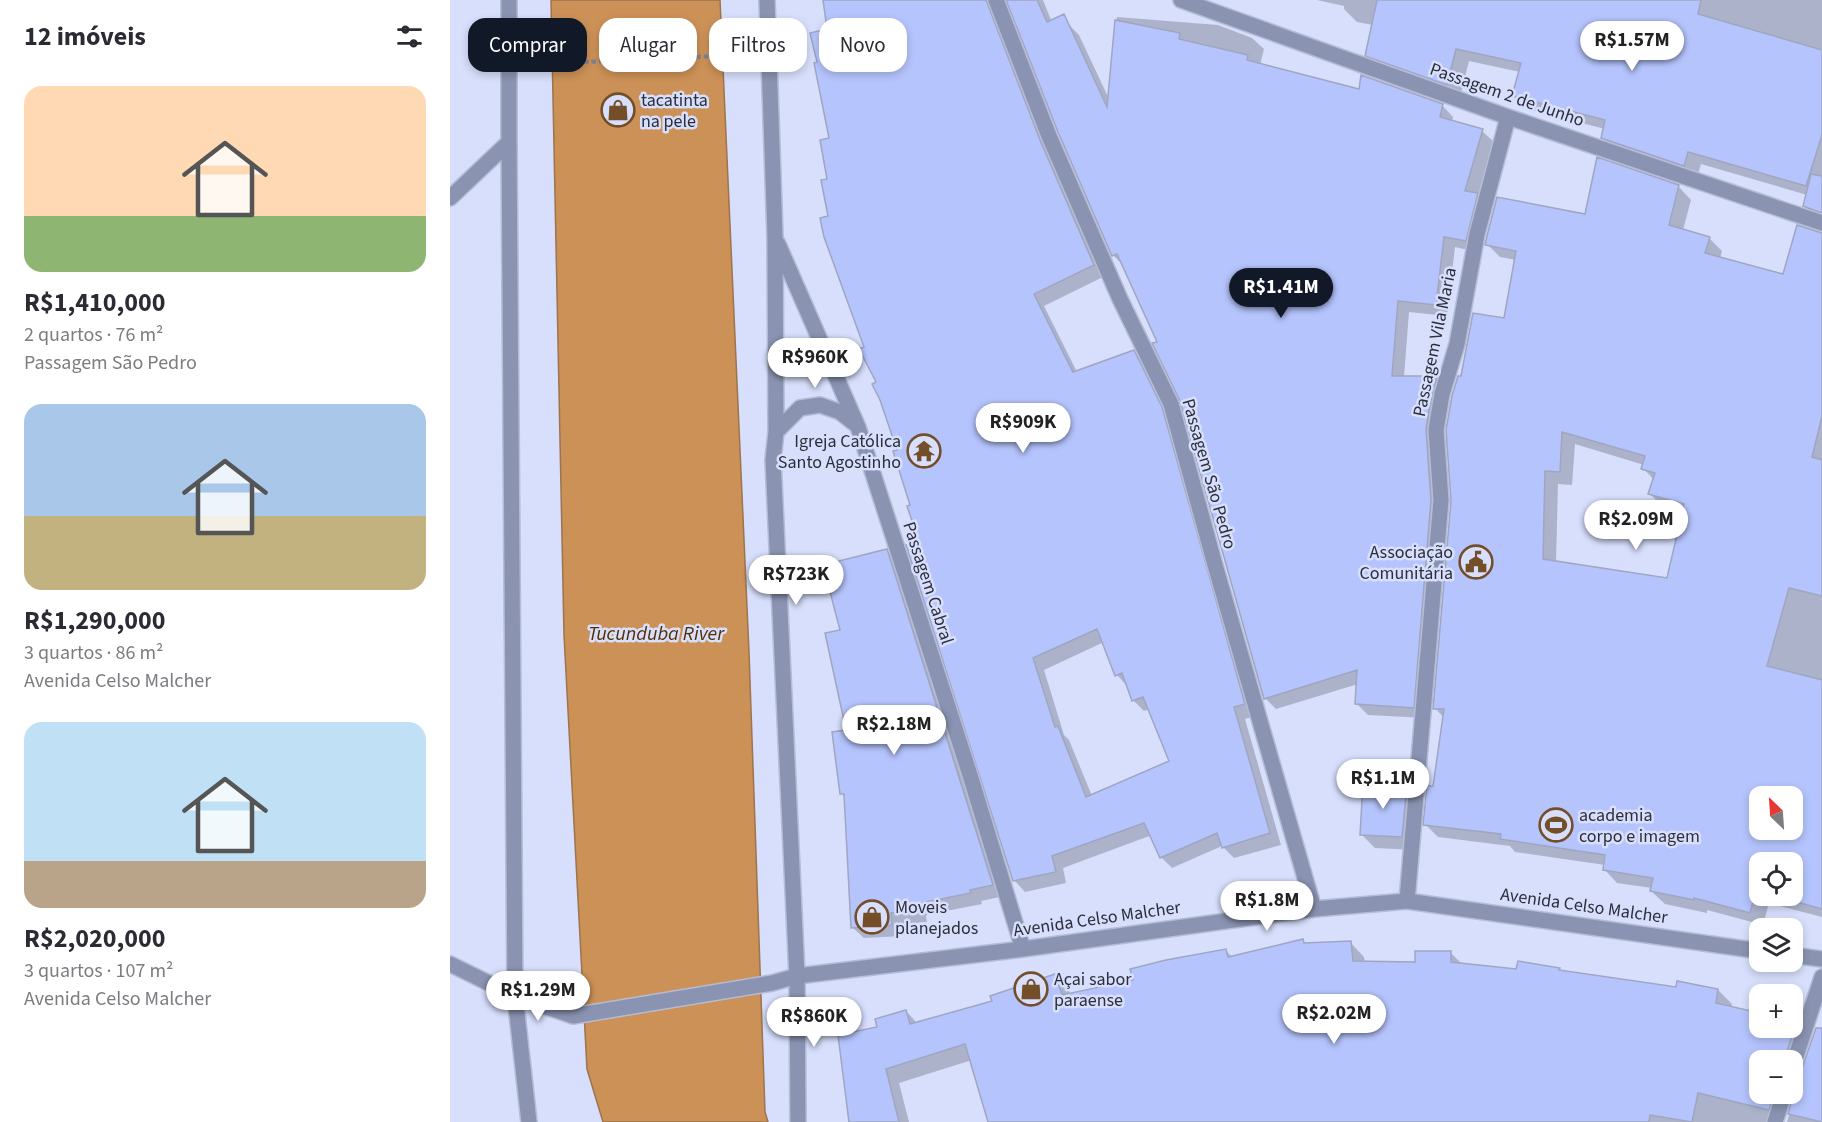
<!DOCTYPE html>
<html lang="pt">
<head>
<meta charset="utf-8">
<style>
  body { margin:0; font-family:"Source Sans 3",sans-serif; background:#f2f2f3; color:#2b2b33; height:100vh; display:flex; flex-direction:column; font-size:22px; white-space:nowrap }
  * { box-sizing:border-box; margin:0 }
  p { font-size:20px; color:#7c7c81 }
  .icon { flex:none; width:33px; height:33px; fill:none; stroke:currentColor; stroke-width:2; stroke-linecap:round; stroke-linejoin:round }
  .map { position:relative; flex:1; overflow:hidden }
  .panel { display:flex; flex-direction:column; background:#fff; width:450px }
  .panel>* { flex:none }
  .guide { position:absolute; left:18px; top:18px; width:570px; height:54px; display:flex; gap:12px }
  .needle { width:39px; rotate:335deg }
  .controls { position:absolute; left:1299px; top:786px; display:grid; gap:12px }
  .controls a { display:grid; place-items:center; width:54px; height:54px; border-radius:12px; background:#fff; box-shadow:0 3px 9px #0003; font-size:30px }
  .price { position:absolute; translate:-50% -51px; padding:0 14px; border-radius:21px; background:#fff; color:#222; font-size:20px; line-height:39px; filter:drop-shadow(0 2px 3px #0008) }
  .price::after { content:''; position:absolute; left:50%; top:36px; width:18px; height:14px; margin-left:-9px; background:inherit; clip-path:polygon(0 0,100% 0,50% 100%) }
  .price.on { background:#111827; color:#fff }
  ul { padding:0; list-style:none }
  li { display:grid; align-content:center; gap:12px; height:318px; padding:0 24px }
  li span { display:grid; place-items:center; height:186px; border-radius:18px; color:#555 }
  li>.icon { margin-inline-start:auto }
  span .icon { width:108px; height:108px; fill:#fffc; stroke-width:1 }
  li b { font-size:26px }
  h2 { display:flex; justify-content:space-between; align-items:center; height:72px; padding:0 24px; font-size:26px }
  .pill { padding:0 21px; border-radius:18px; background:#fff; box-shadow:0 3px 9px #0003; font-size:21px; line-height:54px }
  .pill.on { background:#111827; color:#fff }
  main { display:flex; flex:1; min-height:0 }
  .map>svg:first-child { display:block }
  .water { fill:#cc9157; stroke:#9c744e; stroke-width:1.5 }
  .shadow { fill:#0003; fill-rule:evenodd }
  .building { fill:#b5c4fd; stroke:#9ea6c1; stroke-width:1.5; fill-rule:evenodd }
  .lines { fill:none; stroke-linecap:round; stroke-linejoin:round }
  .minor-casing { stroke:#b5bcd5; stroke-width:18 }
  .path { stroke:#7c8195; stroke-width:4; stroke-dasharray:4.5 3; stroke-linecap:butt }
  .minor { stroke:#8a93b1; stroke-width:15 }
  .labels { text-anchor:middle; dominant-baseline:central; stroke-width:5; stroke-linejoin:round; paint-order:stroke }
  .street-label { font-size:18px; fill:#2c2f3a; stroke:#d7dffc }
  .poi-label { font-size:18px; fill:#2c2f3a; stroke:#d7dffc; text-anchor:start }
  .water-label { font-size:20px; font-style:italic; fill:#552e00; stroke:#d7dffc }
</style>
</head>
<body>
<main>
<section class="panel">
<h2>12 imóveis<svg class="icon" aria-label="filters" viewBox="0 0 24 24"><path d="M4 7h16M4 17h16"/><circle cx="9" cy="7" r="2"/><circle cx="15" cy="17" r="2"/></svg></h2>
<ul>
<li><span style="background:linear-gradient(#ffd9b3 70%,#8fb573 0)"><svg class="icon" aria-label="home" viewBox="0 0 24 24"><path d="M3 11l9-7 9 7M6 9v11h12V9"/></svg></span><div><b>R$1,410,000</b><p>2 quartos · 76 m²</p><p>Passagem São Pedro</p></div></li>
<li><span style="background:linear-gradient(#a9c7e8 60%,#c2b280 0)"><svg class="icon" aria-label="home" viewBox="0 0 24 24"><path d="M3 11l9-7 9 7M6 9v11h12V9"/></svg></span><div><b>R$1,290,000</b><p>3 quartos · 86 m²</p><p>Avenida Celso Malcher</p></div></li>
<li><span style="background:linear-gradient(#bfe0f5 75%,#b9a48a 0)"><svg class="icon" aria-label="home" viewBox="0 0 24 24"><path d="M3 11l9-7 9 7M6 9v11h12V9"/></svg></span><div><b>R$2,020,000</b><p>3 quartos · 107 m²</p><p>Avenida Celso Malcher</p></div></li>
</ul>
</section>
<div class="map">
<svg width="1372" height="1122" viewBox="0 0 1372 1122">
  <rect width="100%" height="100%" fill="#d7dffc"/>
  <path class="water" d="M101,0H270L299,652L315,1112L318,1122H153L137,1069L114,635Z"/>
  <path class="shadow" d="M375,0H593L601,20L619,25L629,35L660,101L667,17L768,25L802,38L814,49L810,65L910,91L992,105L1003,117L1002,122L1032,131L1044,142L1028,195L1038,206L1027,252L1005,247L997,316L959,312L954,377H987L998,389L993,404L975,718L918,715L907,704L908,684L826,709L815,698L732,401L709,343L675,267L663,255L559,1L550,5L655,276L594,306L627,372L684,352L695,363L723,420L805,716L795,719L831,845L784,858L772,846L722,868L711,857L702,835L613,868L616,883L575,892L564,880L463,544L468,534L449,451L416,347L380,217L379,180L381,140L368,63L379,30ZM654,642L667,675L678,687L683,700L694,711L700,709L720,762L642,796L619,740L614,735L594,670Z
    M867,0H1372V221L1367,219L1354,206L1357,195L1251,164L1247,178L1166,151L1153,138L1155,129L1077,109L1064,96L1070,72L1019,61L1010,97L930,68L917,55L923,25L907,22L894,9V6Z
    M1228,186L1241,200L1233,230L1259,238L1272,251L1270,259L1334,275L1348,227L1372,234V917L1319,903L1313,925L1257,910V913L1215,904L1201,891L1202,888L1167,883L1154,869L1155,865L1065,852L1060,846L988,837L975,824L985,788L994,718L985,708L1012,377L1055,320L1066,260L1050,257L1037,244ZM1125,444L1194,465L1193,468L1204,480L1200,494L1213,507L1233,512L1218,580L1106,562L1108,484L1122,485ZM1310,796H1342V830H1310ZM1310,862H1342V896H1310Z
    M437,551L448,563L554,896L531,901L532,904L476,915L477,922L452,924L453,936L414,938L402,927L395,797L392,793L397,731L392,631Z
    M956,786L970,799L965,850L925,848L911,834Z
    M852,940L856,944L900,942L914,957L915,963H966L1000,952L1013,965L1068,970H1109L1111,972L1227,989L1268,990L1282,1004L1281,1008L1310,1028H1342V1023L1346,1024L1360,1038L1347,1079L1352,1072L1367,1029L1372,1030V1122H1337L1344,1098L1338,1105L1333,1122H540L522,1060L449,1083L459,1122H401L429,1028L456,1011L467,1023L544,1002L604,976L619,990L620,995L685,981L775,950L782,957ZM1310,1060H1342V1094H1310Z"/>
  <path class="building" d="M373,0H536L590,140L644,265L584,294L623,372L684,350L712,407L795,704L784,707L820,833L772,848L767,833L710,858L694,823L602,856L606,872L563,881L456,545L461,543L459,535L466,533L457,506L460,505L443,451L447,450L430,400L422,384L426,382L409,349L414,347L374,237L370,218L378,216L371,180L377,179L370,140L379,138L364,63L367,62L360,33L377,29ZM647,629L665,676L672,673L682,701L693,697L719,761L636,797L608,726L605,727L583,658Z
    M556,0H587L597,22L614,14L657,107L665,20L730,33L729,39L798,55L797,60L909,89L911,75L993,104L990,117L1033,129L1015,191L1028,193L1016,241L994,237L986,305L948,301L942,376H987L982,392L976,429L981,500L964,708L905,704L907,670L814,699L730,401L702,343L707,342L667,254L662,256L608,132Z
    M927,0H1251L1248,14L1372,50V135L1356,186L1238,152L1234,166L1151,138L1155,120L1062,96L1071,63L1006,49L997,85L915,56Z
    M1147,157L1229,185L1219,225L1260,237L1255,253L1333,274L1347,225L1372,233V416L1362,457L1372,460V596L1339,588L1317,666L1372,680V909L1325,896H1342V862H1310V891L1306,890L1300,913L1244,898V900L1200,891L1203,878L1153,870L1155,855L1050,839L1051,834L973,825L977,786H983L994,709H983L1001,501L996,430L1002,396L1008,376H1011L1023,313L1054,318L1066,251L1035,245L1037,236L1047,197L1135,214ZM1112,432L1195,456L1191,469L1205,473L1198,494L1234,504L1217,578L1093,559L1095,471L1110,472ZM1310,796H1342V830H1310Z
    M1361,174L1372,176V213L1353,206Z
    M437,549L543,885L520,890L521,893L465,904L466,911L441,913L442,925L401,928L394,794H390L382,732L396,730L375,633L390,630L373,565Z
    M913,782L957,785L952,837L910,835Z
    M853,939L854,943L901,941L903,961L965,962V951H1001V962L1066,969L1068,961L1110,968L1109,970L1226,987L1227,981L1268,989L1266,1003L1310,1013V1028H1345L1334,1060H1310V1094H1324L1319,1110L1248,1093L1242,1122L1200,1115L1199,1122H538L515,1044L436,1069L449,1122H399L388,1035L427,1027L425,1019L456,1010L460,1024L542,1001L540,996L605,974L612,995L683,980L680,969L716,960L776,949L778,957Z
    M1366,1028H1372V1122L1338,1114L1343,1096L1342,1078L1348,1076L1351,1071Z"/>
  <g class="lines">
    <g class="minor-casing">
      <path id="minor" d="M59,0V142L65,996L79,1122
        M317,0L325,237L326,432L323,460L347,976L348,1122
        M546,0L599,136L670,299L721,404L765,565L864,909
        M731,0L1058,117L1372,223
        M0,198L59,142
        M328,244L408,427L520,775L573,949
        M326,432L350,408L370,405L390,412L404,423
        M957,901L991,500L986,430L992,394L1007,344L1027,234L1058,117
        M1342,955L1372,959
        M0,964L65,996L123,1016L322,983L347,976L573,949L864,909L957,901L1310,951
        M1342,1068L1372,977
        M1325,1122L1334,1094"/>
    </g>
    <path class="path" d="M89,64L289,55"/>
    <use href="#minor" class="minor"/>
  </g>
  <defs>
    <g id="shop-ring" transform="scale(1.725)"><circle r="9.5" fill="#d7dffc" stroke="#734e29" stroke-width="1.5"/><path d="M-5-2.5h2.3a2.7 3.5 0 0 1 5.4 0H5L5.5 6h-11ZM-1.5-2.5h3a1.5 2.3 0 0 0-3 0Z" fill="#734e29"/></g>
    <g id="temple-ring" transform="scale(1.725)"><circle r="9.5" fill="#d7dffc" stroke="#734e29" stroke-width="1.5"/><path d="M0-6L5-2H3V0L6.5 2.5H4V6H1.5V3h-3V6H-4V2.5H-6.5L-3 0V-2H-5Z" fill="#734e29"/></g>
    <g id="civic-ring" transform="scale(1.725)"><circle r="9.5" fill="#d7dffc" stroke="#734e29" stroke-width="1.5"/><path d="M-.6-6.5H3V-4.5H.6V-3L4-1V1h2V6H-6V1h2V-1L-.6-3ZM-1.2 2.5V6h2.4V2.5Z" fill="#734e29"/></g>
    <g id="stadium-ring" transform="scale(1.725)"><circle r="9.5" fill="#d7dffc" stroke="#734e29" stroke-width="1.5"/><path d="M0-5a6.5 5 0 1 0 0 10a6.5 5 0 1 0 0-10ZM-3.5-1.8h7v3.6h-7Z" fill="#734e29"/></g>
  </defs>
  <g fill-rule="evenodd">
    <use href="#shop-ring" x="168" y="110"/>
    <use href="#temple-ring" x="474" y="451"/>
    <use href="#civic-ring" x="1026" y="562"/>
    <use href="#stadium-ring" x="1106" y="825"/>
    <use href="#shop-ring" x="422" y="917"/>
    <use href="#shop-ring" x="581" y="989"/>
  </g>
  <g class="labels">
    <g class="street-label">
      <text transform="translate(1057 95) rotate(19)">Passagem 2 de Junho</text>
      <text transform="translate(985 342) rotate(-78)">Passagem Vila Maria</text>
      <text transform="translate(759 474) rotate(74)">Passagem São Pedro</text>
      <text transform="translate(478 583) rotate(72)">Passagem Cabral</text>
      <text transform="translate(1134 906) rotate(8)">Avenida Celso Malcher</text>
      <text transform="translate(647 919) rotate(-8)">Avenida Celso Malcher</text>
    </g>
    <g class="poi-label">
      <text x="191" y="100">tacatinta<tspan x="191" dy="21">na pele</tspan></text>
      <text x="451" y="441" text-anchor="end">Igreja Católica<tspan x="451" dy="21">Santo Agostinho</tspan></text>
      <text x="1003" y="552" text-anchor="end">Associação<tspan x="1003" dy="21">Comunitária</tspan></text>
      <text x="1129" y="815">academia<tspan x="1129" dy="21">corpo e imagem</tspan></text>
      <text x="445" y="907">Moveis<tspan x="445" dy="21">planejados</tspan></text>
      <text x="604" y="979">Açai sabor<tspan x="604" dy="21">paraense</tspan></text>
    </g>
    <g class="water-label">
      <text x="206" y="634">Tucunduba River</text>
    </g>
  </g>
</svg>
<div class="controls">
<a><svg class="needle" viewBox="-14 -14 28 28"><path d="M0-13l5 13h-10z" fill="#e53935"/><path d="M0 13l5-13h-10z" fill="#7c7c81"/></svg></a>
<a><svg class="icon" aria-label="locate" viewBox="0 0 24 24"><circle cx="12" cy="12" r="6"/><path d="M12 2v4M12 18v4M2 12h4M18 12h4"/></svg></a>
<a><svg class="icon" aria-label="layers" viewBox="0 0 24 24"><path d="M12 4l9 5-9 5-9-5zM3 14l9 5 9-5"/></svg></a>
<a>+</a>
<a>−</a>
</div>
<b class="price" style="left:1182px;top:72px">R$1.57M</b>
<b class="price on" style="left:831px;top:319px">R$1.41M</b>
<b class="price" style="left:365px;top:389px">R$960K</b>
<b class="price" style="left:573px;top:454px">R$909K</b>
<b class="price" style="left:1186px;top:551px">R$2.09M</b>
<b class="price" style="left:346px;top:606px">R$723K</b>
<b class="price" style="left:444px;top:756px">R$2.18M</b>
<b class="price" style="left:933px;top:810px">R$1.1M</b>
<b class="price" style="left:817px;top:932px">R$1.8M</b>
<b class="price" style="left:88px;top:1022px">R$1.29M</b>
<b class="price" style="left:884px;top:1045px">R$2.02M</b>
<b class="price" style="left:364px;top:1048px">R$860K</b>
<div class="guide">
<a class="pill on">Comprar</a>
<a class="pill">Alugar</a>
<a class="pill">Filtros</a>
<a class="pill">Novo</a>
</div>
</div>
</main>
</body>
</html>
